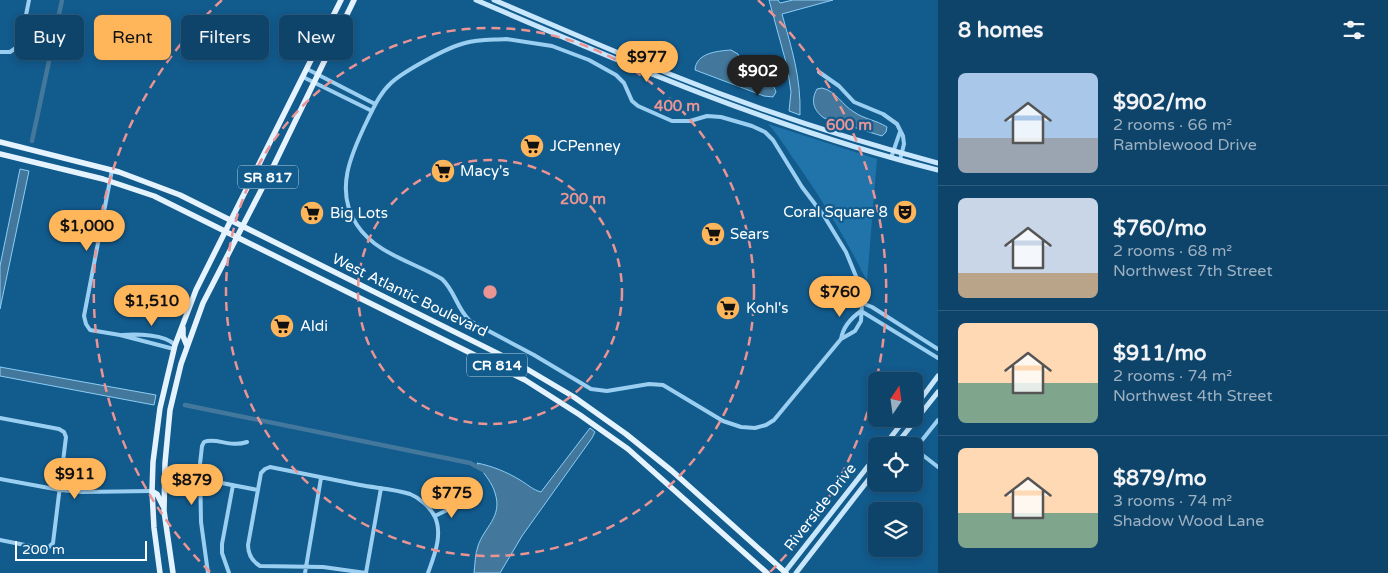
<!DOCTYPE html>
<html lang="en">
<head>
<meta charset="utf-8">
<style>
  body { margin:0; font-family:"Varela Round",sans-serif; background:#174b70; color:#f1f3f6; height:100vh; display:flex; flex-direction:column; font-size:19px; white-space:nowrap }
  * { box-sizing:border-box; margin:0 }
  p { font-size:16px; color:#9bb0c1 }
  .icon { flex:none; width:28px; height:28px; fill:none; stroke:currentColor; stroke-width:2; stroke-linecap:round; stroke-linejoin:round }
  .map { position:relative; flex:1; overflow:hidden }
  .sheet { display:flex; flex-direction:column; background:#0e446a; width:450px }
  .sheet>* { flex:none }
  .hud { position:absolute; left:15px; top:15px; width:475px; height:45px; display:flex; gap:10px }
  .needle { width:32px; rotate:13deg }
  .fabs { position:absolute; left:868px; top:372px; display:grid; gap:10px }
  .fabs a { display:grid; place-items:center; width:55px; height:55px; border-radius:8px; background:#0e446a; box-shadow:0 2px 8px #0003,0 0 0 1px #2e5c7e; font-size:25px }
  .scale { position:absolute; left:15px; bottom:12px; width:132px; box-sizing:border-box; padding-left:5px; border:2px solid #fff; border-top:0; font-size:14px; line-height:18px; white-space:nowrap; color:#fff; -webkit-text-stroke:4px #125b8d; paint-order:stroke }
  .price { position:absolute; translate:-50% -42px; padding:0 11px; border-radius:18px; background:#ffb65b; color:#111; font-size:16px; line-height:32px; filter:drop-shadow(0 1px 2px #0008) }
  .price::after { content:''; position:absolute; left:50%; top:30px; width:15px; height:11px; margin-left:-8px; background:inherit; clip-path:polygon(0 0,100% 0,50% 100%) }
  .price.current { background:#222; color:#fff }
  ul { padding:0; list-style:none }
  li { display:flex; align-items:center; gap:15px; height:125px; padding:0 20px }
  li+li { border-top:1px solid #2e5c7e }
  li span { display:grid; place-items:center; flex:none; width:140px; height:100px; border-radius:8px; color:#555 }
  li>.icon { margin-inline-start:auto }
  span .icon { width:60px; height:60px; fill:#fffc; stroke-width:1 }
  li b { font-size:21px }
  h2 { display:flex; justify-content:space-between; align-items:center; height:60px; padding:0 20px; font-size:21px }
  .pill { padding:0 18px; border-radius:8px; background:#0e446a; box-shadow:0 2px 8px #0003,0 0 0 1px #2e5c7e; font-size:18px; line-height:45px }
  .pill.current { background:#ffb65b; color:#111 }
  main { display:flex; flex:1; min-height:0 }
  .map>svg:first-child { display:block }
  .green { fill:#2174aa }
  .water { fill:#43789c; stroke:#8ccdf5 }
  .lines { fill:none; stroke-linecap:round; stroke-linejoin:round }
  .canal { stroke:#43789c; stroke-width:4.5 }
  .street { stroke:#9bcff1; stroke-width:4 }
  .secondary { stroke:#c9e7fc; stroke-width:5 }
  .primary { stroke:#e5f3ff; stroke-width:5.5 }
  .ring { fill:none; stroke:#ea9494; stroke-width:2.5; stroke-dasharray:9 6 }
  .labels { text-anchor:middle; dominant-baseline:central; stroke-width:4.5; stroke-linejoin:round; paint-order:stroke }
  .shield { fill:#125b8d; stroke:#b8cedd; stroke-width:1 }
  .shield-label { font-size:14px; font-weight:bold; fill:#fff }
  .poi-label { font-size:15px; fill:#fff; stroke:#125b8d; text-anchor:start }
  .street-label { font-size:15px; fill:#fff; stroke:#125b8d }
  .centre { fill:#ea9494; stroke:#125b8d; stroke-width:2.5 }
  .ring-label { font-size:15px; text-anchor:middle; font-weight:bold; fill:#ea9494; stroke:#125b8d; stroke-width:4.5; stroke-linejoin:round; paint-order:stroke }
</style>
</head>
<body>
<main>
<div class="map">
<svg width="938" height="573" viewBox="0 0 938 573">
  <rect width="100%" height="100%" fill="#125b8d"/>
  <path class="green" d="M768,124L877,159L867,281C847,241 825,204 800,168C789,153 780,137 768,124Z"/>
  <path class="water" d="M769,0H778L780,3L793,0H833L782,14C792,50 801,77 800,115L789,111L791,92L787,66Z
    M731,50L738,54L742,63L756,70L774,87L776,92L773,97L764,96L695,70C696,53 717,51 731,50Z
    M822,88C836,91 842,105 854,112C864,119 876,120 887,127L886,132L882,136L824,118C814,111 810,101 817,89Z
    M20,169L29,171L0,309V266Z
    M0,367L156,395L154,405L0,376Z
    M590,428L595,432L592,438L522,536L500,573H474C475,565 475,554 478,546C484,527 503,517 495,493C492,482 483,473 477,463C492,466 507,472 520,480C527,484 533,490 541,492Z"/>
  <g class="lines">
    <path class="canal" d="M32,141L62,0
      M185,405L470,463L485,471"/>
    <path class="street" d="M506,39L552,46L589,60L616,75L624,83L632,101L638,106L672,121H690L707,116L721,117L752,126L765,132L773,140L802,187L824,216L846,252L860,286L862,303L861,321L855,331L841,339L774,420L766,425L755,428L741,427L723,421L663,385L649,384L607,391L591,389L534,355L470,321C457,309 455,291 442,279C414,262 376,254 357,225C334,191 351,154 367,121C374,107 380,93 391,83C404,71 448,47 465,43C478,39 492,40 506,39Z
      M0,52H10L20,45L29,0
      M307,69L375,104
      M819,72L839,86L854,102L883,114L897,124L903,136L904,144L900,160
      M303,77L372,111
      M891,158L900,132
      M112,170L84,316L86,324L90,330L120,335L174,349
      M862,303L872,307L938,349
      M861,311L938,358
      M122,335C136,334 165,334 175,345
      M841,339C843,327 851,318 861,311
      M0,418L59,429L64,432L66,437L53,543L49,547L45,549L0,540
      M938,420L919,444L918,449L920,453L938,467
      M0,479L60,490L82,492L152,491
      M201,479L258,490
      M435,516L461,503
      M208,573L201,522L200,464L202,446L204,442C216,437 230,448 247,442
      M229,573L222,553V544L233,485
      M305,573L321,478
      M366,573L323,567L260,566C252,561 248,555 248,545L261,473L265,469L270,467C300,473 330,479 360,485C376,488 395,489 410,494C420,498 430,507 435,517C443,535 434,556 428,573
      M366,573L381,488"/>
    <path class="secondary" d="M476,0C627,65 778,130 938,170
      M494,0C553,25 612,51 672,75C759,110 848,139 938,163
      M914,408L938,376
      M884,446L905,419
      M895,446L938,392
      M784,573L876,456
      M796,573L876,470"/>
    <path class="primary" d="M0,142L119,172L180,195L515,362L574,397L626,434L672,471L786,573
      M0,154L103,179L154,196L525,380L580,415L628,449L767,573
      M183,328V336L187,346
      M152,491L157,494L163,506
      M160,573L154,528L152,491L153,462L160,408L175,345L196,290L341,0
      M173,573L164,511L165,463L170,410L181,364L203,303L273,167L354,0"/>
  </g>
  <g class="ring">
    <circle cx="490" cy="292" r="132"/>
    <circle cx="490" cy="292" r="264"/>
    <path d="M210 572A396 396 0 0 1 222 0M758 0A396 396 0 0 1 770 572"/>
  </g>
  <defs>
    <g id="supermarket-disc" transform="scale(1.25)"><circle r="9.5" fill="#ffb65b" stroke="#125b8d"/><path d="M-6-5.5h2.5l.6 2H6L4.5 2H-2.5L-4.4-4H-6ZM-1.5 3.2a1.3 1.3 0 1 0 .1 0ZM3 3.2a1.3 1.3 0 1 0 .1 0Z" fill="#111"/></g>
    <g id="theatre-disc" transform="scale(1.25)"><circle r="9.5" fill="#ffb65b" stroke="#125b8d"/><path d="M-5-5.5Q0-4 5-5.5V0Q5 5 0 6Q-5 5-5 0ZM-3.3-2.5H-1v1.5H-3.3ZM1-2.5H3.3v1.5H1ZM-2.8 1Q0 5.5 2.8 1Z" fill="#111"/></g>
  </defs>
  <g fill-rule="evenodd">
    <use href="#supermarket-disc" x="532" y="146"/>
    <use href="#supermarket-disc" x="443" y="171"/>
    <use href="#theatre-disc" x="905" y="212"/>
    <use href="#supermarket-disc" x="312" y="213"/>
    <use href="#supermarket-disc" x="713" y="234"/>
    <use href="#supermarket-disc" x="728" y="308"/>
    <use href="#supermarket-disc" x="282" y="326"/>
  </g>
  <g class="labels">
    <g class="shield">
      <rect x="238" y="165.5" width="60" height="23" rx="4"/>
      <rect x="467" y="353.5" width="60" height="23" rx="4"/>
    </g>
    <g class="shield-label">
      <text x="268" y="177">SR 817</text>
      <text x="497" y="365">CR 814</text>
    </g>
    <g class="poi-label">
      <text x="550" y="146">JCPenney</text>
      <text x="460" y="171">Macy's</text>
      <text x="888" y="212" text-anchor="end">Coral Square 8</text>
      <text x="330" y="213">Big Lots</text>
      <text x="730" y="234">Sears</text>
      <text x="746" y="308">Kohl's</text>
      <text x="300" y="326">Aldi</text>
    </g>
    <g class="street-label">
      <text transform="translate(410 295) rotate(26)">West Atlantic Boulevard</text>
      <text transform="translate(820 507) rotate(-52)">Riverside Drive</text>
    </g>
  </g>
  <circle cx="490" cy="292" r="8" class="centre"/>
  <g class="ring-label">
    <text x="677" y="111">400 m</text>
    <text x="849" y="130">600 m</text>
    <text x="583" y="204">200 m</text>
  </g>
</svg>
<div class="fabs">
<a><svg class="needle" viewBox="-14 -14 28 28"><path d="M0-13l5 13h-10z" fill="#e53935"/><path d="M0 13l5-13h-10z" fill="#9bb0c1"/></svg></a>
<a><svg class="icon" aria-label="locate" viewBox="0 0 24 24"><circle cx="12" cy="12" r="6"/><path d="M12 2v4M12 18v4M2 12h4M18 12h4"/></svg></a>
<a><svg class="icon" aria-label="layers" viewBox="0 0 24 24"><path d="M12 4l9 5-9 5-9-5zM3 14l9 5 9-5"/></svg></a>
</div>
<div class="scale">200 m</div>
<b class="price" style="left:647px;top:83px">$977</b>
<b class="price current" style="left:758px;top:97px">$902</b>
<b class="price" style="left:87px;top:252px">$1,000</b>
<b class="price" style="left:840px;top:318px">$760</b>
<b class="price" style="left:152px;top:327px">$1,510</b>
<b class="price" style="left:75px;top:500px">$911</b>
<b class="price" style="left:192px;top:506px">$879</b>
<b class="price" style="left:452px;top:519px">$775</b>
<div class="hud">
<a class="pill">Buy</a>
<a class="pill current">Rent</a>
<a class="pill">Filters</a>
<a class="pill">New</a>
</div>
</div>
<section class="sheet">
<h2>8 homes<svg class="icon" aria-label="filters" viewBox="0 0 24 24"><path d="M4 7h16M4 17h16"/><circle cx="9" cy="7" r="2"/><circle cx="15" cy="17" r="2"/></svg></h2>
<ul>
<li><span style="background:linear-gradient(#a9c7e8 65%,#9aa5b1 0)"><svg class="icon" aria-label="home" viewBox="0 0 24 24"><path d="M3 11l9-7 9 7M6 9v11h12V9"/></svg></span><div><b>$902/mo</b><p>2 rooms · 66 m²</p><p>Ramblewood Drive</p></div></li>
<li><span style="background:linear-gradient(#c9d6e8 75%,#b9a48a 0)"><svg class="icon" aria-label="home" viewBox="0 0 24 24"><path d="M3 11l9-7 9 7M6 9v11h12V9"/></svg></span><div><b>$760/mo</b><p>2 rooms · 68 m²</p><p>Northwest 7th Street</p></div></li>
<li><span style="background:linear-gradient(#ffd9b3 60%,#7fa58c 0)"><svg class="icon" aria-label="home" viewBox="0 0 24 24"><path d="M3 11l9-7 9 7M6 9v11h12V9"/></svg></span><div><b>$911/mo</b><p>2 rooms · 74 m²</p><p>Northwest 4th Street</p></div></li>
<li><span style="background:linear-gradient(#ffd9b3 65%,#7fa58c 0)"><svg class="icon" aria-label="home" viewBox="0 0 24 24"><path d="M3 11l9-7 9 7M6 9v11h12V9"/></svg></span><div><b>$879/mo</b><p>3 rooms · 74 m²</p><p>Shadow Wood Lane</p></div></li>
</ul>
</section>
</main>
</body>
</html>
